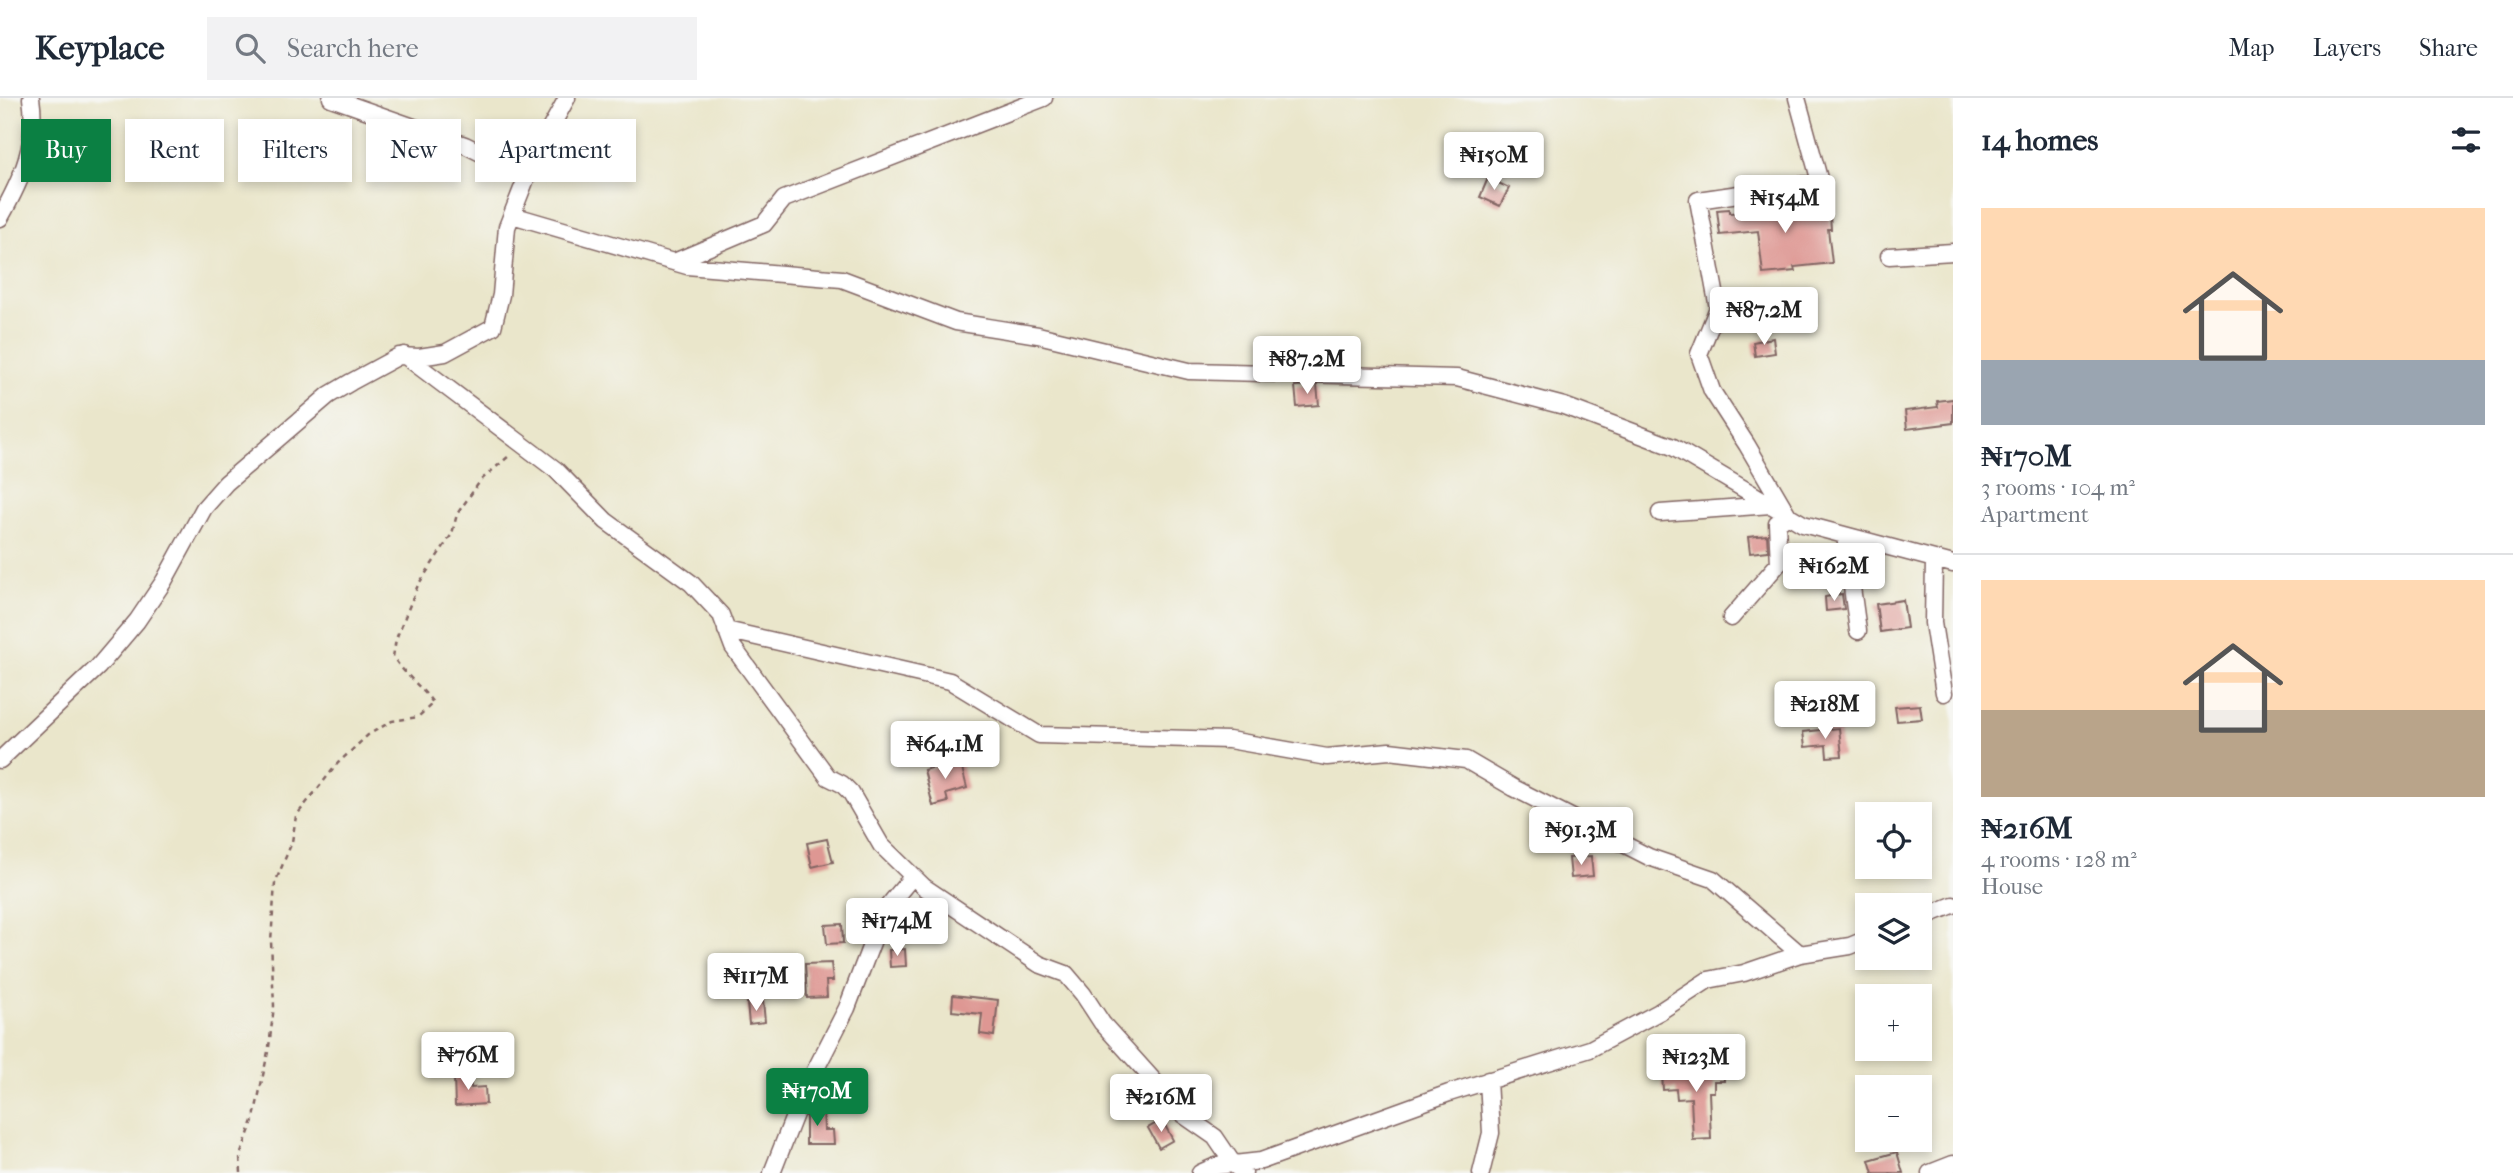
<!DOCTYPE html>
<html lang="en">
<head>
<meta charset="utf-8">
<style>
  body { margin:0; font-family:"IM FELL French Canon",serif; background:#f2f2f3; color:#1f2937; height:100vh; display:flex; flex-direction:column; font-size:26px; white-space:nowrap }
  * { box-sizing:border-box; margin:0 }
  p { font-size:23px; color:#747a83 }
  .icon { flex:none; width:38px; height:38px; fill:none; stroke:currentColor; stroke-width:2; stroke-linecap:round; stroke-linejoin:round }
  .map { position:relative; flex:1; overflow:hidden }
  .side { display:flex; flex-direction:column; background:#fff; width:560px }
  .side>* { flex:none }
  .top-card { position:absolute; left:21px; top:21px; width:665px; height:63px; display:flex; gap:14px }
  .controls { position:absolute; left:1855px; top:704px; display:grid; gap:14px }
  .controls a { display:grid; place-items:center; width:77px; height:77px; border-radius:0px; background:#fff; box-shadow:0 4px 10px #0003; font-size:35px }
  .price { position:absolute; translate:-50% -60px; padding:0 16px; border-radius:7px; background:#fff; color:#222; font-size:23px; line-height:46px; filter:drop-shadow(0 2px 4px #0008) }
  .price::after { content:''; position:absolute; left:50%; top:42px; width:21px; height:16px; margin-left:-10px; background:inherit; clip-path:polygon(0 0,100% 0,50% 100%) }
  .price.selected { background:#0b8043; color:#fff }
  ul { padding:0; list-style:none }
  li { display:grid; align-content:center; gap:14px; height:371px; padding:0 28px }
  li+li { border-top:2px solid #e0e1e3 }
  li span { display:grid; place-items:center; height:217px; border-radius:0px; color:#555 }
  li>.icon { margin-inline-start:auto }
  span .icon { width:126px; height:126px; fill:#fffc; stroke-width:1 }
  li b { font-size:30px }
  h2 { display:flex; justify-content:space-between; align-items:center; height:84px; padding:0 28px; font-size:30px }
  .tag { padding:0 24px; border-radius:0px; background:#fff; box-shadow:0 4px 10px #0003; font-size:24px; line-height:63px }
  .tag.selected { background:#0b8043; color:#fff }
  header { display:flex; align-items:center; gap:42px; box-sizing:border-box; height:98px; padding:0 35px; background:#fff; border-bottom:2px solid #e0e1e3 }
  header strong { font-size:33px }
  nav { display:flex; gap:38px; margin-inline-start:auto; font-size:24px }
  .search { width:490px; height:63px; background:#f2f2f3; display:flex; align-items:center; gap:18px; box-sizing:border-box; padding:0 24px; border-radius:0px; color:#747a83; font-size:26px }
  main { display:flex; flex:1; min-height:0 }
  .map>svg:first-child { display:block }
  .building { fill:#de9793 }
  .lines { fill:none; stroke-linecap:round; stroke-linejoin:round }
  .minor-casing { stroke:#826563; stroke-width:19 }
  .path { stroke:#826563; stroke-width:2.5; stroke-dasharray:5 5; stroke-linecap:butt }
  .minor { stroke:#fff; stroke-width:16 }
</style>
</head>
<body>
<header>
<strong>Keyplace</strong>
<div class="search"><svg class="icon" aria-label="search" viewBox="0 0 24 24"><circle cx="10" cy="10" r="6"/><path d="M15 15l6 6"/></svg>Search here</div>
<nav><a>Map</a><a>Layers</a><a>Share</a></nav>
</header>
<main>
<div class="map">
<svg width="1953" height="1075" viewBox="0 0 1953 1075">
  <rect width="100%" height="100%" fill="#f6f6f2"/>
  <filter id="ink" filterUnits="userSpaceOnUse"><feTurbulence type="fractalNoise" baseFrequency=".0143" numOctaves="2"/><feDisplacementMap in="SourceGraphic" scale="14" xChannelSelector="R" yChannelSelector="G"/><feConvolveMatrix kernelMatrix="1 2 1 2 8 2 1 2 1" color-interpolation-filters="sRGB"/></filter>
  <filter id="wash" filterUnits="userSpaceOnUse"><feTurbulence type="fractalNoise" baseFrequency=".00686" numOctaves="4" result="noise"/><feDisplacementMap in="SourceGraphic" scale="28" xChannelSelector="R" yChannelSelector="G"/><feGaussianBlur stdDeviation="1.57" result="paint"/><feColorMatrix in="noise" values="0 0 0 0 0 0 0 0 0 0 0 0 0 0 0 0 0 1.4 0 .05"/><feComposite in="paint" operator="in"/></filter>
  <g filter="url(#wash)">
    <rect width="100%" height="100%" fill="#eae6cb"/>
    <g id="blocks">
      <path class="building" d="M1488,80L1509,90L1500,108L1480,99Z
        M1829,104L1831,131H1828L1832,165L1794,169L1795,173L1763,176L1758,133L1720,137L1717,112L1729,111V115L1749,114V116Z
        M1773,240L1775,255L1755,258L1753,244Z
        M1317,287L1319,307L1297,309L1295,288Z
        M1953,301V325L1907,331L1905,313L1938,309L1937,303Z
        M1767,437L1768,453L1750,455L1748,439Z
        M1842,496L1844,511L1826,513L1825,499Z
        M1903,502L1907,530L1880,534L1876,506Z
        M1920,607L1922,621L1897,623L1895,609Z
        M1839,630L1842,658L1827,659L1826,647L1805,649L1803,634Z
        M960,662L967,690L946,696L948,704L933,708L924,672Z
        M827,741L833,764L812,769L807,745Z
        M1591,758L1593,778L1571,780L1569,760Z
        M923,808L924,830H902L901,809Z
        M842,826L843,845L827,846L825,827Z
        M905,851L906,868L890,869L889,852Z
        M831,865L833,883H826L827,899L807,900L805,866Z
        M953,897L998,902L994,938L980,936L982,916L952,913Z
        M763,903L765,924L749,926L747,905Z
        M1723,967L1724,983H1714V994H1709L1711,1041L1693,1042L1691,1000L1677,1001L1676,991L1663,992L1662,975L1693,974V968Z
        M470,977L471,990L485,989L486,1006L455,1008L454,978Z
        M823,1008L824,1032H833L834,1046H806V1017L809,1009Z
        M1162,1022L1173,1042L1159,1050L1148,1030Z
        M1897,1054L1903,1075H1873L1869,1062Z"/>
    </g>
  </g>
  <g filter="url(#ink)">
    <use href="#blocks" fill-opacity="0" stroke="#826563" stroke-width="2"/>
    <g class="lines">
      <g class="minor-casing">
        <path id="minor" d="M331,0L465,47L527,78
          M512,117L687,168L842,181L956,224L1038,237L1189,273L1457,280L1564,308L1673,349L1803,426L1953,466
          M0,120C22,81 38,46 31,0
          M1889,158L1953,154
          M674,164L764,126L784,101L1044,0
          M404,257L523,347L556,372L606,423L691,485L721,517L733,549L828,679L842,686L851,695L881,747L924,789L1039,866L1066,876L1083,896L1102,925L1165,995L1179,1014L1215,1039L1234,1067L1244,1075
          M1660,415L1771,407
          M1845,438L1858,533
          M1934,462L1933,525L1944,595
          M1731,520L1779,465L1777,425L1788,417L1747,347L1712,293L1699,256L1718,210L1698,102L1820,84L1797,0
          M726,532L950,583L1039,637L1229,642L1327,659L1389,653L1466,662L1514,690L1649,759L1713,781L1800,856L1850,848L1867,841
          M0,662L98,569L137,523L164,483L204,410L226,385L329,297L351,284L399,258L419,259L445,255L493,229L501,197L507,129L535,58L567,0
          M1920,820L1953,807
          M772,1075L802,998L847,910L884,813L912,779
          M1200,1075L1216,1068L1261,1063L1449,995L1590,951L1659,914L1708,882L1744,875L1800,856
          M1481,1075L1491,1035L1488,982
          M1930,1075L1953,1066"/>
      </g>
      <path class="path" d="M241,1075L240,1058L254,1020L269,949L274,908L271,843L275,785L292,744L296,718L338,665L368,637L392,623L418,619L433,605C421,588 405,577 393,559L396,541L418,487L452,436L457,416L481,382L509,358"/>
      <use href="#minor" class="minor"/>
    </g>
  </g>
</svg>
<div class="controls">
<a><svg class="icon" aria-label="locate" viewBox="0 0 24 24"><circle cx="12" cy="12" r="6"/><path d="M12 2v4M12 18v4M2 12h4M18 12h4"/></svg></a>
<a><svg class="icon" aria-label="layers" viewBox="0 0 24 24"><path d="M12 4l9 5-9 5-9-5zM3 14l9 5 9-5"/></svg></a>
<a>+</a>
<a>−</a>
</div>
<b class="price" style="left:1494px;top:94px">₦150M</b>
<b class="price" style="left:1785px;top:137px">₦154M</b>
<b class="price" style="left:1764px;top:249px">₦87.2M</b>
<b class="price" style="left:1307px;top:298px">₦87.2M</b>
<b class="price" style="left:1834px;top:505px">₦162M</b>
<b class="price" style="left:1825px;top:643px">₦218M</b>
<b class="price" style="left:945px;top:683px">₦64.1M</b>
<b class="price" style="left:1581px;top:769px">₦91.3M</b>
<b class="price" style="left:897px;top:860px">₦174M</b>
<b class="price" style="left:756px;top:915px">₦117M</b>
<b class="price" style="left:468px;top:994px">₦76M</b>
<b class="price" style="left:1696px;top:996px">₦123M</b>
<b class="price selected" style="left:817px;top:1030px">₦170M</b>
<b class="price" style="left:1161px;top:1036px">₦216M</b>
<div class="top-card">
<a class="tag selected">Buy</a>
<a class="tag">Rent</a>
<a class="tag">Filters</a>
<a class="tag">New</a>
<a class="tag">Apartment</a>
</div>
</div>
<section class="side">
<h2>14 homes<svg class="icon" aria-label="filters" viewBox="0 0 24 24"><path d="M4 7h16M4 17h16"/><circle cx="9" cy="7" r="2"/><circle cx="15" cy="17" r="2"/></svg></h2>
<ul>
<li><span style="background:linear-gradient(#ffd9b3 70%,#9aa5b1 0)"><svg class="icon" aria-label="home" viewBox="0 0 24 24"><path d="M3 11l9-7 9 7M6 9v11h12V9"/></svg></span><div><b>₦170M</b><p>3 rooms · 104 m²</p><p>Apartment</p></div></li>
<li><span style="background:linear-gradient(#ffd9b3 60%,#b9a48a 0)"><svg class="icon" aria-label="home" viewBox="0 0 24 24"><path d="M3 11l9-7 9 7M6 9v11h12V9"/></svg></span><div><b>₦216M</b><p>4 rooms · 128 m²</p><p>House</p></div></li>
</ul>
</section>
</main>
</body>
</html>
